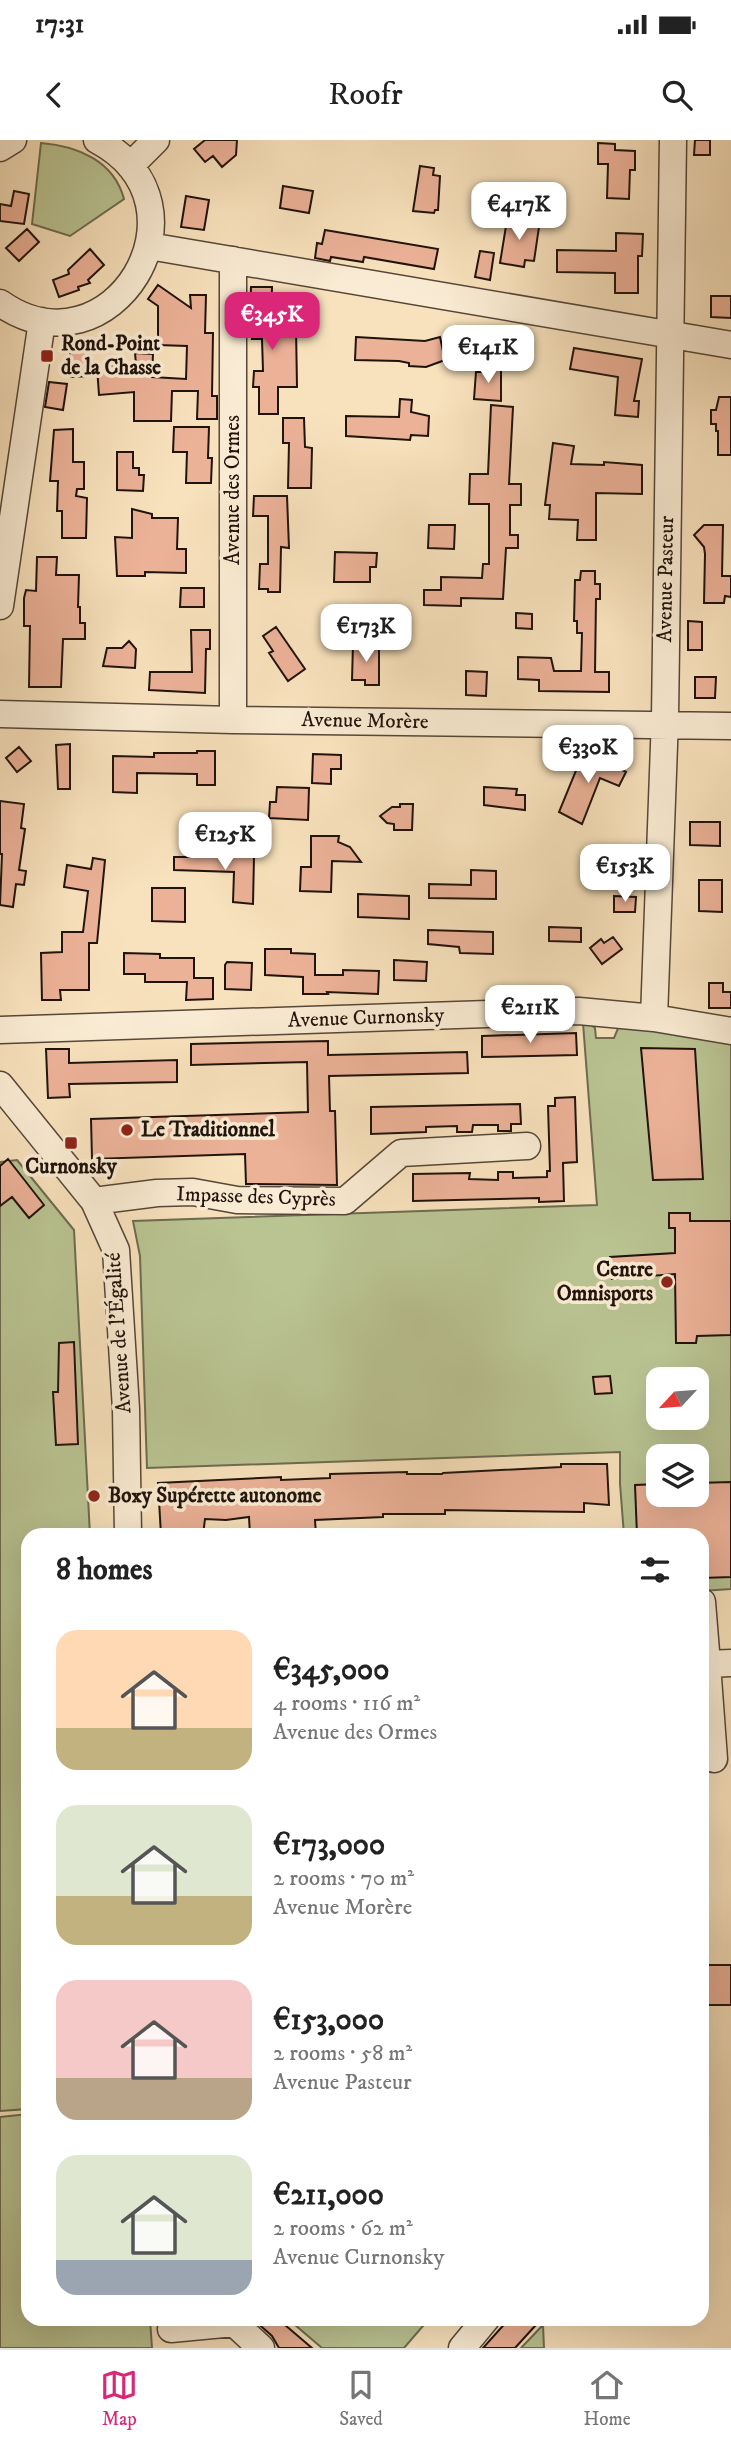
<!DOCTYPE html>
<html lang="en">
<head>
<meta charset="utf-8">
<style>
  body { margin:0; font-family:"IM FELL DW Pica",serif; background:#f6f6f6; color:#222; height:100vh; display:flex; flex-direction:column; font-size:26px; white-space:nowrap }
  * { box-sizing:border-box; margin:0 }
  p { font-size:23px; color:#767676 }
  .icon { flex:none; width:38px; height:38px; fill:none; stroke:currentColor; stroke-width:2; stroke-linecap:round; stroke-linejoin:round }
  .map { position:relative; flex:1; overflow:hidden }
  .panel { position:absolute; left:21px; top:1388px; width:688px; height:798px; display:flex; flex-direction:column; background:#fff; border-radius:21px; box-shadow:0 7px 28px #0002 }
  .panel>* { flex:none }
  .needle { width:46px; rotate:244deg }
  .fabs { position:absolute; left:646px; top:1227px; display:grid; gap:14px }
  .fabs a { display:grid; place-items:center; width:63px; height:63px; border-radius:14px; background:#fff; box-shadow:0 7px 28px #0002; font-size:35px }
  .price { position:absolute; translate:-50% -60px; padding:0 16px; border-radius:14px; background:#fff; color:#222; font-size:23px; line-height:46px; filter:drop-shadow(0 2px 4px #0008) }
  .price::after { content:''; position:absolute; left:50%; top:42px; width:21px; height:16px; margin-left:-10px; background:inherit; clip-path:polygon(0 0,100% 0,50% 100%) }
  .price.current { background:#db2777; color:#fff }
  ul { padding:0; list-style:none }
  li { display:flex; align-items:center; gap:21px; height:175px; padding:0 35px }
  li span { display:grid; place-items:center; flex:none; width:196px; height:140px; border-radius:21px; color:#555 }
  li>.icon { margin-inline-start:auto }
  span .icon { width:84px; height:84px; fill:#fffc; stroke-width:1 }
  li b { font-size:30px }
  h2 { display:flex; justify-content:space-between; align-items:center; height:84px; padding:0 35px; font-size:30px }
  .status { display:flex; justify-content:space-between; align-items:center; height:49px; padding:0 35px; background:#fff; direction:ltr }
  .status svg { height:19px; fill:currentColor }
  header { display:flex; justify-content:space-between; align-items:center; height:91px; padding:0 35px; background:#fff; font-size:32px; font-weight:600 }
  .tabs { display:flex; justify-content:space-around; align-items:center; height:98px; border-top:2px solid #e0e0e0; background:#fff; font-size:19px; color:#767676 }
  .tabs a { display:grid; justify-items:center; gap:4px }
  .tabs .current { color:#db2777 }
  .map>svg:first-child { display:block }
  .green { fill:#bac493; stroke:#6d6c50; stroke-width:2; fill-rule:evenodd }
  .building { fill:#ecb298; stroke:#20130c; stroke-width:2 }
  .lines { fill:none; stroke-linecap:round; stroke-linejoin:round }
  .minor-casing { stroke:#564738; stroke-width:29 }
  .minor { stroke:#faecd4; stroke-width:26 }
  .poi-dot { fill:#8f2418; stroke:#faecd4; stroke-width:2.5 }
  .labels { text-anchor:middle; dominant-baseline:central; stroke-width:7; stroke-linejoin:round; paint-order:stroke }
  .poi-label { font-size:21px; font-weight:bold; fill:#20130c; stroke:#faecd4; text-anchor:start }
  .street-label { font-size:21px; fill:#20130c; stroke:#faecd4 }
</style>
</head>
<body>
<div class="status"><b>17:31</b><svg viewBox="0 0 49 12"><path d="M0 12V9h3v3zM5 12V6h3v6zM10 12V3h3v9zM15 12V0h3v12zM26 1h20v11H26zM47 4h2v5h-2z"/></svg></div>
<header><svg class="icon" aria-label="back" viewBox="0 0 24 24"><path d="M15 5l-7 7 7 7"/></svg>Roofr<svg class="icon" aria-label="search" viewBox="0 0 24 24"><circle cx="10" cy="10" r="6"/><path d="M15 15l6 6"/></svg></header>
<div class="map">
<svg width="731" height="2208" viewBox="0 0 731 2208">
  <rect width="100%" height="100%" fill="#f8e2bd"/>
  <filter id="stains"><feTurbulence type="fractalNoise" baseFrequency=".00286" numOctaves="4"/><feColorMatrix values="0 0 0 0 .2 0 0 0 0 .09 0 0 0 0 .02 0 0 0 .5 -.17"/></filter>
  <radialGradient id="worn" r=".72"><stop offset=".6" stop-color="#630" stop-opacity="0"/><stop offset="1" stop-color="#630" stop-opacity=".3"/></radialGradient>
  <path class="green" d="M41,3C78,6 114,21 124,59L70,96L32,84Z
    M588,882L595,888L596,898H614L619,886L731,898V1449L702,1451V1395H624L620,1344V1312L147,1328L140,1116L133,1081L597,1065L583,883ZM658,1239H696V1278H658ZM658,1316H696V1354H658Z
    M17,1020L74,1090L90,1395H28V1969L0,1971V1022Z
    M28,1974V2179H150L152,2208H0V1977Z
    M288,2179H429L404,2208H322Z
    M543,2185L544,2208H521Z"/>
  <path class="building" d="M205,0H237L236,15L222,27L213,16L205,22L194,9Z
    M695,0H710V15H694Z
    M598,3L615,4V10L635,11V30H630L629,59L607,58L608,24H598Z
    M420,26L434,28L433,35L440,36L438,70H435L434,73L413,71Z
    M283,46L313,51L309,73L280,68Z
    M14,51L29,54L24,84L0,81V64L11,66Z
    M186,56L209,60L204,90L181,87Z
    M512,74L530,77L528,86L539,87L534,121L525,120L524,127L500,123L506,86L510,87Z
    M27,89L39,102L19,121L6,108Z
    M325,90L438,109L434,129L364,117L363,122L331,117L330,121L315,118L317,103L322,104Z
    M616,93L643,94L642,116H638V153H615V133L557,132V110L616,111Z
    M90,109L104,125L88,140L90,143L78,147L79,150L59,157L53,140L69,134L68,130Z
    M480,111L494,113L490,140L475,137Z
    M158,145L191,168L190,155H206L205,193H213L212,256H217V279H197L198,251H172L171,281H134V252L99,255L97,227L136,224L135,213L153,214L152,237L186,239L187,206L158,205V166L148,159Z
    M251,147H272L271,188H296L297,247H278V274H259V247H253L254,231H263L262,199H252L253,194H250Z
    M711,156H731V178L711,177Z
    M356,197L425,201L440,197L445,220L426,227L409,226V223L399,221L355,220Z
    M574,208L642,219L634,261H639L638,277L615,275L618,237L570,229Z
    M89,209L91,236L71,237L70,210Z
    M481,228L501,229V261L474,259L476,232H481Z
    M49,242L67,244L63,270L45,267Z
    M719,257H731V315H718V291H716V284H711V270H716Z
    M400,259L412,260L411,272L429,276L428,296L411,295L410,300L346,296V276L399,277Z
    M491,265L513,267L509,344H521V365H510V395H518V408H506L503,459L461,458V466L424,465V450H441V437L482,438L483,424H489V364H469L470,334H488Z
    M283,278H304L305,307L312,308L311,348H288L289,303H283Z
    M174,287H209L208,318H212L211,343H186L187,312H173Z
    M73,289V322H84V349H77L76,356L87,358L86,398H62V371H57L58,341H50L54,290Z
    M553,303L574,306L571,324L604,325V322L642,325V354L596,353V400H577L578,380L549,379L550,365H545Z
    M117,312H133V328H139V335H144L143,351L117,350Z
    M254,356H287L289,408L281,407L280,452H268V449H259L260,424H268V376H253Z
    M132,369L152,374V378H178L177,409H186V433L145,432V436H117L115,397L132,398Z
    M429,385H455L454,409L428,408Z
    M704,385H723L722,436H731V457L725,456L724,463H704L705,414L704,407L694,395Z
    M335,412L377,413L376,427H370V442H334Z
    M37,417H57L56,435H79L78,467H80V483H85V499H63L61,547H29L30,486H24V458L26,450L36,451Z
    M581,431H595V444H600V459H596L595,532H609V552L539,551V540L518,539V517L551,518L554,531H581L582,493H577V481H574L575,440H580Z
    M181,448H204V467H180Z
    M516,473L532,474V489L516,488Z
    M688,481L702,482V510H688Z
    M276,487L305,529L288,541L269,513L273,511L263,496Z
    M191,490H210V509H206L205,553L149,550L150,532H192Z
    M129,501L136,509L135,528L103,526L107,508H122Z
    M353,504H379V545H365V540H352Z
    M466,531L487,532L486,556L466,555Z
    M695,537H716L715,558H695Z
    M70,604V649H58L56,605Z
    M19,607L31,621L17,632L6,618Z
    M197,611H215V645H197V634L137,633V653L113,652V616L154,617V613H197Z
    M584,611L602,618L601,619L626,632L619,646L600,638L582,684L559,672Z
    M313,614L341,615V629H331V644L312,643Z
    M277,647L309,648L308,680L269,678L270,662H276Z
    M484,647L517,649L516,655H525V670L484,665Z
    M0,661L24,664L21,688L25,689L19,730L26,731L24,745L16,744L13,767L0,765L2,714H0Z
    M400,664H413L412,690H394V684L387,683L380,676L392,667H400Z
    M690,682H720V706L690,705Z
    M311,696H339L338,702L350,707L361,722L332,721L331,752L300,751L301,727H311Z
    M586,710L618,719L613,743L581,736Z
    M174,717H254L253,764L233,762L234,732L174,730Z
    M93,718L105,720L97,803H89V850H60L61,860H42L41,813L62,812V792H83L88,751L64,747L67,725L91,729Z
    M471,730L496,731V759L429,758V744L471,745Z
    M699,740H722V772L699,771Z
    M152,748H185V782L152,781Z
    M358,754L409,756V779L358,777Z
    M614,756L636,757L635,772H614Z
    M549,787L581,788V802L549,801Z
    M428,790L493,792V814L460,813L459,807L428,804Z
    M613,797L622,809L602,824L590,808L601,799L604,803Z
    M265,809H291V813L315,814V835H343V830L379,831L378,854L327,852L328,854H303V837L265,835Z
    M124,813L160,814V818H194V838H213V859L186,860L187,842H145V834H124Z
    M394,820L427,822L426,841L394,840Z
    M227,822L252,823L251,850L225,849V825Z
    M709,843H723V852H731V868H709Z
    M576,893L577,915L482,917V896Z
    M328,901V915L467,912L468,933L329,936L330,971H335L337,1045L246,1044L245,1014L92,1019L91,979L308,972L307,922L191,925V904Z
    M641,908L695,909L703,1039L653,1040Z
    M46,909H69V923L177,920V942L69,944L70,957L48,958Z
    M575,957L577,1022L563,1023L564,1061L539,1062V1058L413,1061V1034L470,1033L469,1039L498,1040V1032H513V1038L547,1037V1031H550L548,966H555V958Z
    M520,964L521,984H511V991H498V985H473L472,992H457V986L426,987V992L371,994V967Z
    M8,1019L44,1065L29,1078L12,1057L0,1066V1026Z
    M669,1073H690V1081H731V1195L697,1196L696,1203H676L675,1134L612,1139L610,1117L675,1113V1088H669Z
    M74,1202L78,1304L56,1305L53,1252H58L59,1203Z
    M610,1236L612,1253L595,1254L593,1237Z
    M561,1324H607L609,1365L584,1363V1372L445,1370V1374H383V1377L315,1380L316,1395H250L249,1377L226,1380L205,1379L203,1395H161L158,1343L281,1337V1340L330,1338V1334L407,1332V1334H442L443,1333L561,1327Z
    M731,1342V1437L702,1438V1395H637L635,1345L658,1344V1354H696V1343Z
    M702,1825H731V1865H702Z
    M253,2179H278L312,2208H279L272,2196Z
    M509,2179H527L535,2186L515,2208H483Z"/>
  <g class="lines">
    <g class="minor-casing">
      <path id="minor" d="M0,8L13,0
        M130,26L156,0
        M149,106L731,205
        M233,120V580
        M0,163C111,241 219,65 97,0
        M0,466L42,181
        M0,574L233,580L731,586
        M654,878L665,578L673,0
        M0,890L579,871L654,878L731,891
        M0,945L94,1061L116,1110L126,1269L128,1395
        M94,1061L157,1053L193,1052L237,1060L345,1061L401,1013L527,1006
        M702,1462L707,1524
        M714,1619L707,1524L731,1523
        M171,2189L234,2183L261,2208
        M462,2208L486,2179"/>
    </g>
    <use href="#minor" class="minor"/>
  </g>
  <g class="poi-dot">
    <rect x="40" y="209" width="14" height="14" rx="3.5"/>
    <circle cx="127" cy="990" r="7"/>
    <rect x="64" y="996" width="14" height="14" rx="3.5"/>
    <circle cx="667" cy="1142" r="7"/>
    <circle cx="94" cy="1356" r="7"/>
  </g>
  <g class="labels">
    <g class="poi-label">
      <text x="61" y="204">Rond-Point<tspan x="61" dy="24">de la Chasse</tspan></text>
      <text x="141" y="990">Le Traditionnel</text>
      <text x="71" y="1027" text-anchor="middle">Curnonsky</text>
      <text x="653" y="1130" text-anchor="end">Centre<tspan x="653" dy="24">Omnisports</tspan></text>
      <text x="108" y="1356">Boxy Supérette autonome</text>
    </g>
    <g class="street-label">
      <text transform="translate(233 350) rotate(-90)">Avenue des Ormes</text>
      <text transform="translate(666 439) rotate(-89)">Avenue Pasteur</text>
      <text transform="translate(365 581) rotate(1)">Avenue Morère</text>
      <text transform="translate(366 878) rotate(-2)">Avenue Curnonsky</text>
      <text transform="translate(256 1057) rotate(2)">Impasse des Cyprès</text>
      <text transform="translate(119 1193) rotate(-94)">Avenue de l'Égalité</text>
    </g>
  </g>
  <rect width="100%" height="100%" filter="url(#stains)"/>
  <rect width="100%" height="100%" fill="url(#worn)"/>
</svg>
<div class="fabs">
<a><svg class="needle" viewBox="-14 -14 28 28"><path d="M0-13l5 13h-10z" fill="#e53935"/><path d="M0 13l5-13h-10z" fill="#767676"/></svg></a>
<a><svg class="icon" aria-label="layers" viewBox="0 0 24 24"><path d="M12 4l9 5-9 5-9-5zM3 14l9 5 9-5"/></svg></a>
</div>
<b class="price" style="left:519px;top:102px">€417K</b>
<b class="price current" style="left:272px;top:212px">€345K</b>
<b class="price" style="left:488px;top:245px">€141K</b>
<b class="price" style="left:366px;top:524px">€173K</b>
<b class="price" style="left:588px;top:645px">€330K</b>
<b class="price" style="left:225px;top:732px">€125K</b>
<b class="price" style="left:625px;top:764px">€153K</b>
<b class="price" style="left:530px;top:905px">€211K</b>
<section class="panel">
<h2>8 homes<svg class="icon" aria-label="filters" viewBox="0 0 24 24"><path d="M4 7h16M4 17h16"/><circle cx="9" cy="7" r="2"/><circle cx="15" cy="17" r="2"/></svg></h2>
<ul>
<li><span style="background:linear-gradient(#ffd9b3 70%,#c2b280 0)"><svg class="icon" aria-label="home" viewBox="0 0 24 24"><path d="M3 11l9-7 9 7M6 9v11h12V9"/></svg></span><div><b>€345,000</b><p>4 rooms · 116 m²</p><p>Avenue des Ormes</p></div></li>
<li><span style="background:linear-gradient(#dfe7d0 65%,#c2b280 0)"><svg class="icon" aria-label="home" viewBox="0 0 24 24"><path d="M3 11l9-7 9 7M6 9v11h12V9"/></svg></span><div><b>€173,000</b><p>2 rooms · 70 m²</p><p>Avenue Morère</p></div></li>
<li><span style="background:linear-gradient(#f6c9c9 70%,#b9a48a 0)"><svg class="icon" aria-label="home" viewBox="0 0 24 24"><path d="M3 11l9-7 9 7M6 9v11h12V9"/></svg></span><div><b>€153,000</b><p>2 rooms · 58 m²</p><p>Avenue Pasteur</p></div></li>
<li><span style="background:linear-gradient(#dfe7d0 75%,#9aa5b1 0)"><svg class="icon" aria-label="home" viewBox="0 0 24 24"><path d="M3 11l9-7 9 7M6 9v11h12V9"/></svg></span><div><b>€211,000</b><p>2 rooms · 62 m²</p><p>Avenue Curnonsky</p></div></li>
</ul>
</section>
</div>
<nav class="tabs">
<a class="current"><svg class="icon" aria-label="map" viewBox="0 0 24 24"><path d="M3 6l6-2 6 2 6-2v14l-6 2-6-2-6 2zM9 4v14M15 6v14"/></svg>Map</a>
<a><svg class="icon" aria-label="saved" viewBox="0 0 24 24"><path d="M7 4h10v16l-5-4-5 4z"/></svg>Saved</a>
<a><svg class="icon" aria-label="home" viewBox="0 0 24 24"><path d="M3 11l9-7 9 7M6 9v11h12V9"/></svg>Home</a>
</nav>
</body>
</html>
